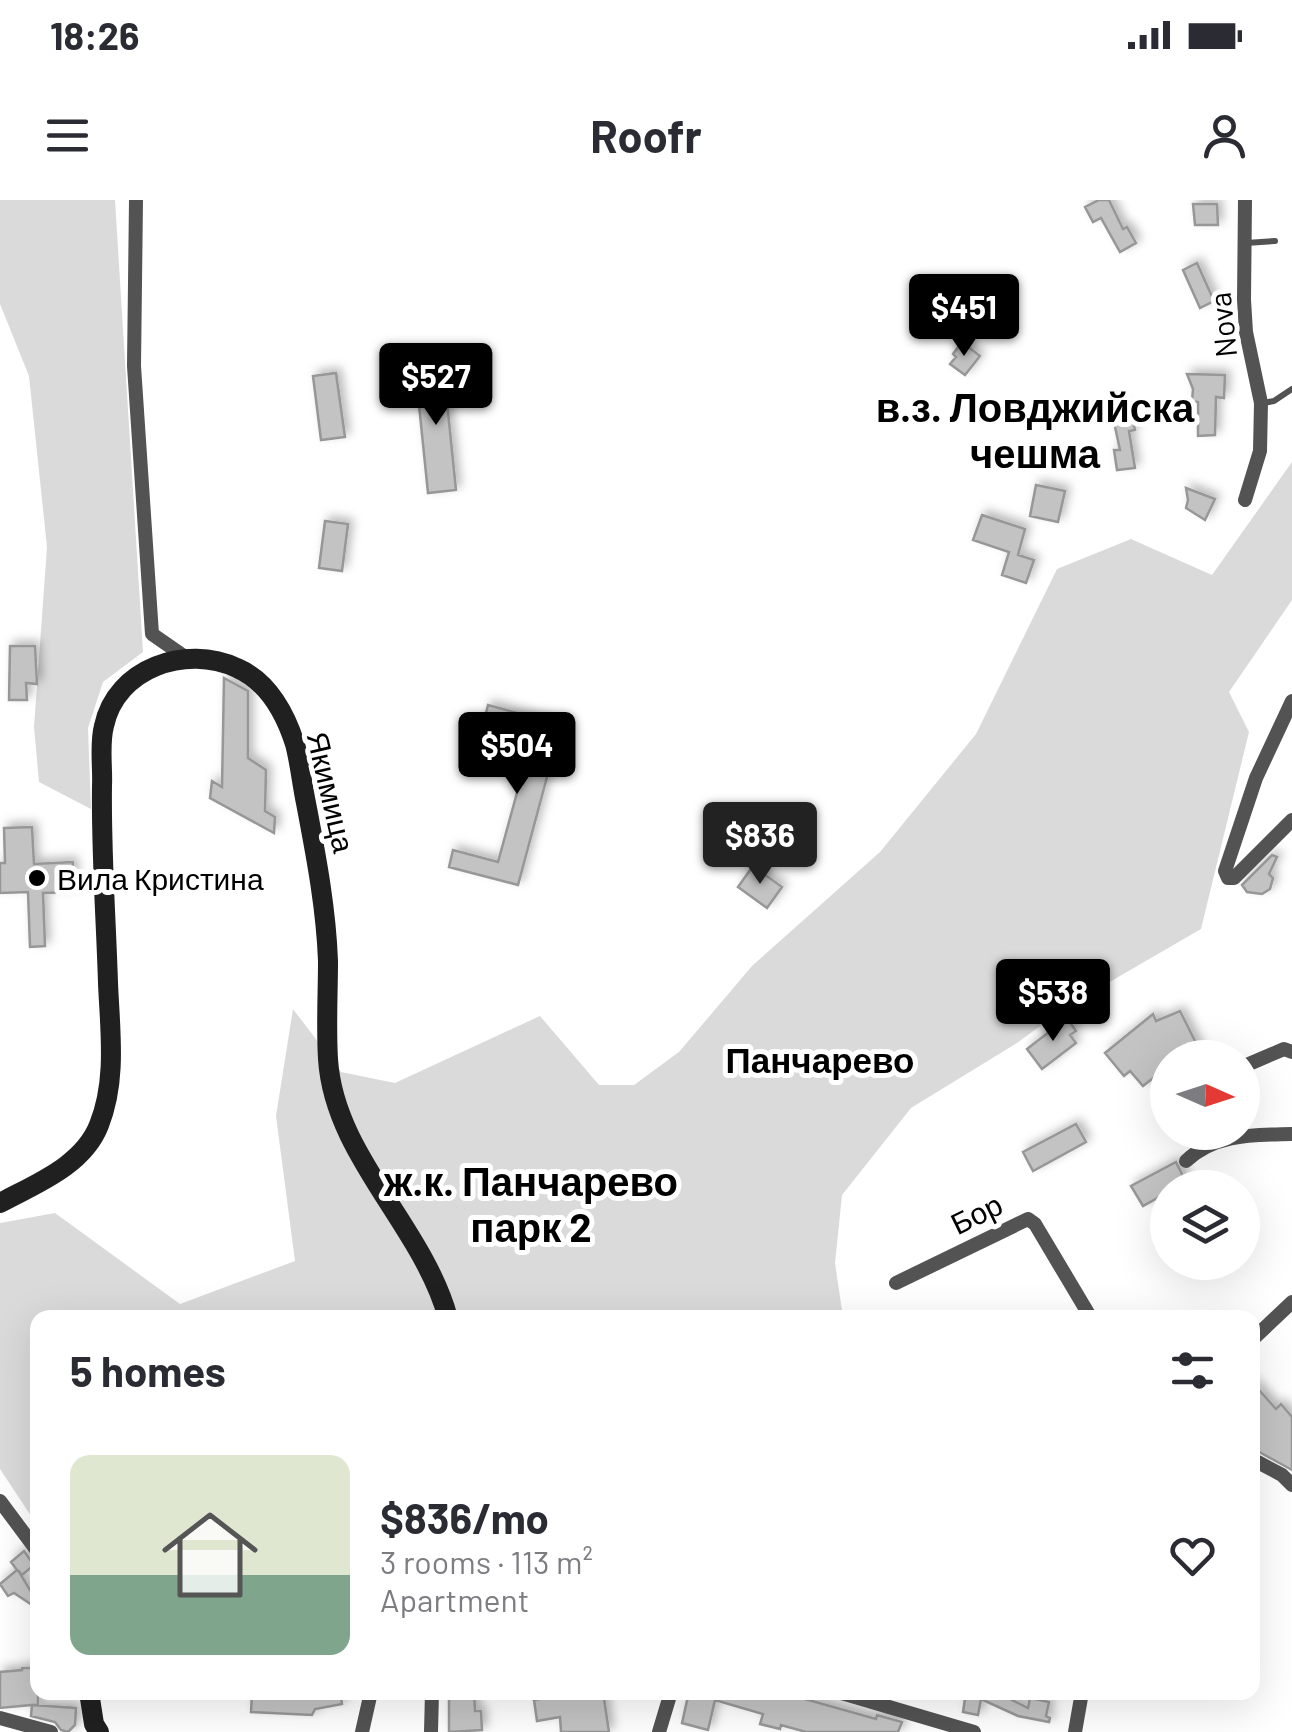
<!DOCTYPE html>
<html lang="en">
<head>
<meta charset="utf-8">
<style>
  body { margin:0; font-family:Barlow,sans-serif; background:#f2f2f3; color:#2b2b33; height:100vh; display:flex; flex-direction:column; font-size:38px; white-space:nowrap }
  * { box-sizing:border-box; margin:0 }
  p { font-size:32px; color:#7c7c81 }
  .icon { flex:none; width:55px; height:55px; fill:none; stroke:currentColor; stroke-width:2; stroke-linecap:round; stroke-linejoin:round }
  .map { position:relative; flex:1; overflow:hidden }
  .details { position:absolute; left:30px; top:1110px; width:1230px; height:390px; display:flex; flex-direction:column; background:#fff; border-radius:20px; box-shadow:0 10px 40px #0002 }
  .details>* { flex:none }
  .needle { width:65px; rotate:93deg }
  .tools { position:absolute; left:1150px; top:840px; display:grid; gap:20px }
  .tools a { display:grid; place-items:center; width:110px; height:110px; border-radius:50%; background:#fff; box-shadow:0 10px 40px #0002; font-size:50px }
  .price { position:absolute; translate:-50% -85px; padding:0 22px; border-radius:10px; background:#000; color:#fff; font-size:32px; line-height:65px; filter:drop-shadow(0 2px 5px #0008) }
  .price::after { content:''; position:absolute; left:50%; top:60px; width:30px; height:22px; margin-left:-15px; background:inherit; clip-path:polygon(0 0,100% 0,50% 100%) }
  .price.active { background:#222; color:#fff }
  ul { padding:0; list-style:none }
  li { display:flex; align-items:center; gap:30px; height:250px; padding:0 40px }
  li span { display:grid; place-items:center; flex:none; width:280px; height:200px; border-radius:20px; color:#555 }
  li>.icon { margin-inline-start:auto }
  span .icon { width:120px; height:120px; fill:#fffc; stroke-width:1 }
  li b { font-size:42px }
  h2 { display:flex; justify-content:space-between; align-items:center; height:120px; padding:0 40px; font-size:42px }
  .status { display:flex; justify-content:space-between; align-items:center; height:70px; padding:0 50px; background:#fff; direction:ltr }
  .status svg { height:28px; fill:currentColor }
  header { display:flex; justify-content:space-between; align-items:center; height:130px; padding:0 40px; background:#fff; font-size:45px; font-weight:700 }
  .map>svg:first-child { display:block }
  .green { fill:#dadada }
  .building { fill:#c3c3c3; stroke:#979797; stroke-width:2.5; filter:url(#shadow) }
  .lines { fill:none; stroke-linecap:round; stroke-linejoin:round }
  .lane { stroke:#535353; stroke-width:6 }
  .street { stroke:#535353; stroke-width:14 }
  .secondary { stroke:#202020; stroke-width:20 }
  .poi-dot { fill:#000; stroke:#fff; stroke-width:4 }
  .labels { text-anchor:middle; dominant-baseline:central; stroke-width:10; stroke-linejoin:round; paint-order:stroke }
  .street-label { font-size:30px; fill:#000; stroke:#fff }
  .poi-label { font-size:30px; fill:#000; stroke:#fff; text-anchor:start }
  .quarter-label { font-size:35px; font-weight:bold; fill:#000; stroke:#fff }
  .district-label { font-size:40px; font-weight:bold; fill:#000; stroke:#fff }
</style>
</head>
<body>
<div class="status"><b>18:26</b><svg viewBox="0 0 49 12"><path d="M0 12V9h3v3zM5 12V6h3v6zM10 12V3h3v9zM15 12V0h3v12zM26 1h20v11H26zM47 4h2v5h-2z"/></svg></div>
<header><svg class="icon" aria-label="menu" viewBox="0 0 24 24"><path d="M4 6h16M4 12h16M4 18h16"/></svg>Roofr<svg class="icon" aria-label="person" viewBox="0 0 24 24"><circle cx="12" cy="8" r="4"/><path d="M4 21q1-7 8-7t8 7"/></svg></header>
<div class="map">
<svg width="1292" height="1532" viewBox="0 0 1292 1532">
  <defs>
    <filter id="shadow"><feDropShadow dx="4.5" dy="-4.5" stdDeviation="5" flood-color="#0004"/></filter>
  </defs>
  <rect width="100%" height="100%" fill="#fff"/>
  <path class="green" d="M0,0H115L143,452L103,482L88,528L91,609L39,582L34,527L47,347L29,176L0,104Z
    M1292,262V400L1229,492L1249,532L1201,729L1063,809L1017,843L911,908L842,995L835,1063L843,1117L38,1118L37,1325L0,1269V1023L55,1013L180,1104L295,1061L276,916L293,809L341,872L395,883L540,816L599,885H634L679,852L752,766L880,652L976,534L1057,369L1131,339L1212,375Z"/>
  <path class="building" d="M1099,0H1109L1123,29L1127,27L1136,43L1120,52L1101,18L1093,22L1085,7Z
    M1193,4H1217L1218,25H1195Z
    M1197,63L1214,101L1200,108L1183,70Z
    M962,142L980,156L965,175L950,164L956,157L953,154Z
    M443,163L456,290L428,293L415,166Z
    M336,173L345,237L321,240L313,176Z
    M1187,174L1225,175L1224,198L1216,197L1215,235L1198,236V202L1192,201L1193,189Z
    M1130,209L1135,230L1129,231L1135,268L1117,270L1114,250H1120L1112,213Z
    M1036,285L1065,291L1058,322L1030,316Z
    M1186,288L1215,299L1205,320L1186,308L1188,300Z
    M982,315L1025,329L1018,355L1034,360L1026,383L1002,375L1009,352L973,340Z
    M325,321L348,324L342,371L319,368Z
    M10,446H35L37,484L26,483L27,500H9Z
    M224,478L248,491V558L266,570L265,611L275,617L274,633L210,598L212,581L222,587Z
    M488,505L561,525L518,685L449,667L453,650L498,662L532,538L483,525Z
    M32,627L34,664L73,662V692L43,693L45,746L30,747L28,692L0,693V663H5L4,628Z
    M1272,655L1277,657L1269,674L1273,678L1270,689L1262,694L1247,692L1242,685Z
    M753,666L782,687L767,708L738,687Z
    M1180,811L1200,851L1184,858H1168V889L1157,875L1143,886L1130,871L1124,876L1105,853L1153,814L1156,821Z
    M1067,818L1076,831L1070,835L1076,843L1042,869L1027,849Z
    M1076,924L1086,942L1033,971L1023,952Z
    M1176,962L1189,988H1168V992L1143,1006L1131,986Z
    M1252,1182L1276,1209L1281,1204L1292,1217V1270L1252,1248Z
    M24,1351L34,1365L22,1375L18,1370L30,1390L38,1395V1409L14,1393L8,1396L0,1384L17,1370L11,1362Z
    M22,1468H38V1505H32L76,1508L75,1525L68,1532L61,1530L55,1522L31,1516L32,1505L0,1508V1472L22,1470Z
    M288,1492H340L342,1504L315,1509L312,1515L251,1512L252,1493Z
    M449,1492H474L475,1511H481L482,1530L449,1532Z
    M603,1492L609,1532H561L560,1517L537,1521L534,1500L570,1493Z
    M689,1492H780L876,1519L877,1515L902,1522L898,1532H806L781,1525L780,1529L760,1524L763,1514L715,1500L708,1530L682,1523Z
    M966,1492H996L1028,1508L1030,1498L1049,1502L1046,1516L1050,1518L1049,1522L1018,1516L981,1499L978,1515L963,1512Z"/>
  <g class="lines">
    <path class="lane" d="M1246,43L1275,41
      M1263,203L1274,201L1292,189"/>
    <path class="street" d="M136,0L134,166L152,434L188,459
      M1245,300L1260,251L1261,203L1246,132L1244,100L1245,0
      M1292,501L1256,578L1225,671L1228,678H1234L1292,620
      M1242,867L1284,849L1292,852
      M1186,961C1215,933 1255,935 1292,934
      M896,1083L1028,1019L1035,1024L1091,1118
      M1252,1140L1292,1102
      M1252,1259L1282,1275L1292,1285
      M0,1301L38,1352
      M838,1492L974,1532
      M0,1518L51,1532
      M362,1532L371,1492
      M431,1532L432,1492
      M659,1532L671,1492
      M1075,1532L1082,1492"/>
    <path class="secondary" d="M0,1003C35,984 83,966 99,925C117,880 110,831 108,783C106,718 101,652 102,586C103,568 99,544 104,526C116,468 186,444 237,468C267,481 285,513 295,544C300,563 302,584 306,603C316,656 326,707 328,761C328,793 326,826 328,859C334,956 423,1026 448,1118
      M89,1492L94,1524L99,1532"/>
  </g>
  <circle class="poi-dot" cx="37" cy="678" r="10"/>
  <g class="labels">
    <g class="street-label">
      <text transform="translate(1222 125) rotate(-96)">Nova</text>
      <text transform="translate(332 592) rotate(77)">Якимица</text>
      <text transform="translate(976 1013) rotate(-26)">Бор</text>
    </g>
    <g class="poi-label">
      <text x="57" y="678">Вила Кристина</text>
    </g>
    <g class="quarter-label">
      <text x="820" y="859">Панчарево</text>
    </g>
    <g class="district-label">
      <text x="1035" y="206">в.з. Ловджийска<tspan x="1035" dy="46">чешма</tspan></text>
      <text x="531" y="980">ж.к. Панчарево<tspan x="531" dy="46">парк 2</tspan></text>
    </g>
  </g>
</svg>
<div class="tools">
<a><svg class="needle" viewBox="-14 -14 28 28"><path d="M0-13l5 13h-10z" fill="#e53935"/><path d="M0 13l5-13h-10z" fill="#7c7c81"/></svg></a>
<a><svg class="icon" aria-label="layers" viewBox="0 0 24 24"><path d="M12 4l9 5-9 5-9-5zM3 14l9 5 9-5"/></svg></a>
</div>
<b class="price" style="left:964px;top:159px">$451</b>
<b class="price" style="left:436px;top:228px">$527</b>
<b class="price" style="left:517px;top:597px">$504</b>
<b class="price active" style="left:760px;top:687px">$836</b>
<b class="price" style="left:1053px;top:844px">$538</b>
<section class="details">
<h2>5 homes<svg class="icon" aria-label="filters" viewBox="0 0 24 24"><path d="M4 7h16M4 17h16"/><circle cx="9" cy="7" r="2"/><circle cx="15" cy="17" r="2"/></svg></h2>
<ul>
<li><span style="background:linear-gradient(#dfe7d0 60%,#7fa58c 0)"><svg class="icon" aria-label="home" viewBox="0 0 24 24"><path d="M3 11l9-7 9 7M6 9v11h12V9"/></svg></span><div><b>$836/mo</b><p>3 rooms · 113 m²</p><p>Apartment</p></div><svg class="icon" aria-label="heart" viewBox="0 0 24 24"><path d="M12 20l-8-8c-3-5 5-10 8-4 3-6 11-1 8 4z"/></svg></li>
</ul>
</section>
</div>
</body>
</html>
